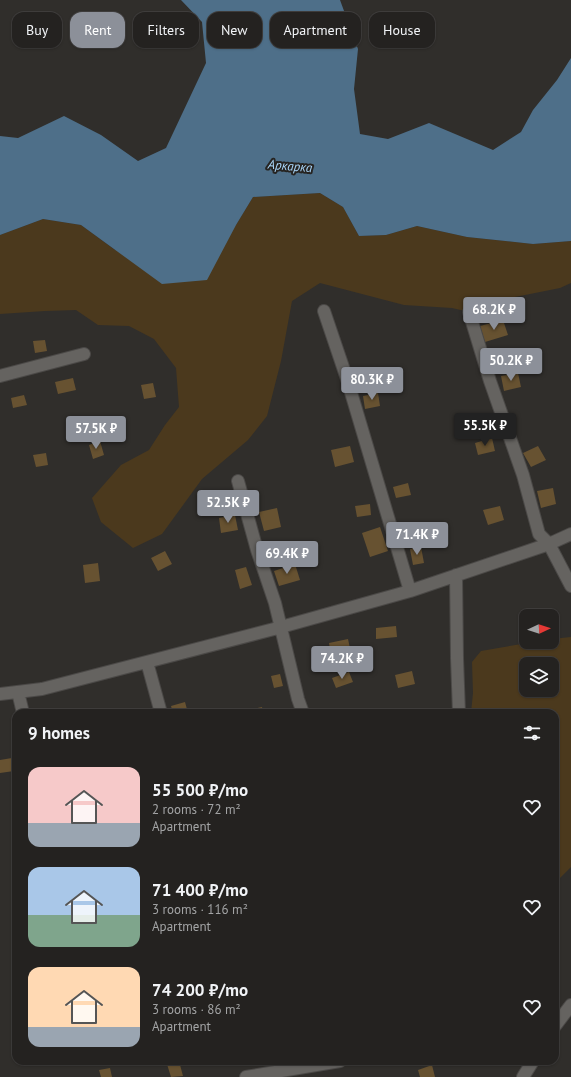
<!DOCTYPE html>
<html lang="en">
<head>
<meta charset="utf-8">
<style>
  body { margin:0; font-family:"PT Sans",sans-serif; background:#2c2a29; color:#f1f3f6; height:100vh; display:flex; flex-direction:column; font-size:15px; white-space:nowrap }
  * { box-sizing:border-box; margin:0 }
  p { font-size:13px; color:#a3a4a5 }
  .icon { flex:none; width:22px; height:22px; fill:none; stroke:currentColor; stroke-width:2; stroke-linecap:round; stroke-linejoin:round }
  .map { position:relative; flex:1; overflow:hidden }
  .sheet { position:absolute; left:12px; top:709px; width:547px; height:356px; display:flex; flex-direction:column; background:#242220; border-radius:12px; box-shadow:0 1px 3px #0004,0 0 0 1px #413f3e }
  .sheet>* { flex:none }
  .top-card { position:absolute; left:12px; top:12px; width:547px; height:36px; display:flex; gap:8px }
  .needle { width:26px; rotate:86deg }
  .controls { position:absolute; left:519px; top:609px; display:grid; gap:8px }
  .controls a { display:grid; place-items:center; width:40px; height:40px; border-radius:8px; background:#242220; box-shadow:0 1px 3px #0004,0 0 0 1px #413f3e; font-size:20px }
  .price { position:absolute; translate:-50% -34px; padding:0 9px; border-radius:4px; background:#8c9099; color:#fff; font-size:13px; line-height:26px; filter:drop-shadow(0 1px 2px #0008) }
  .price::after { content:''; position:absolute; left:50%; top:24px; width:12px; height:9px; margin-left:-6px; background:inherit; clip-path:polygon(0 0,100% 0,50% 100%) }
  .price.on { background:#222; color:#fff }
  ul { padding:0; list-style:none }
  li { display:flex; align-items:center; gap:12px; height:100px; padding:0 16px }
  li span { display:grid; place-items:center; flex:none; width:112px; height:80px; border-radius:12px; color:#555 }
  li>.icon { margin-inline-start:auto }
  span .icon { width:48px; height:48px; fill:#fffc; stroke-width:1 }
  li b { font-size:17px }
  h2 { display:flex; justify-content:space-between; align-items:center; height:48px; padding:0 16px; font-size:17px }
  .tag { padding:0 14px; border-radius:12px; background:#242220; box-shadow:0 1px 3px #0004,0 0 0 1px #413f3e; font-size:14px; line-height:36px }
  .tag.on { background:#8c9099; color:#fff }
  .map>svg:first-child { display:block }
  .green { fill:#4b391d; fill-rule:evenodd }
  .water { fill:#4e6f89 }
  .building { fill:#675231 }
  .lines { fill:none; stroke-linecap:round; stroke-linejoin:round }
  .minor-casing { stroke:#4b4947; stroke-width:14 }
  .minor { stroke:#656360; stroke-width:12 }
  .labels { text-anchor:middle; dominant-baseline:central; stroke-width:4; stroke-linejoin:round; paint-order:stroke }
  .water-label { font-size:13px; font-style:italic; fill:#aad7fb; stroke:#262422 }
</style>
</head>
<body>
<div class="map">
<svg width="571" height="1077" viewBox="0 0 571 1077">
  <rect width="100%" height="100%" fill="#302e2b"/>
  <path class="green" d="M320,193L343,207L359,236L386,235L417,226L467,237L533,244L571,241V283L560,288L510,298L469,312L452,308L404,305L320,283L292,301L281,361L267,416L248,440L202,479L162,534L133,548L101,522L92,498L121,465L149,450L165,425L179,407L176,368L154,339L129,326L98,325L76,310L45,311L0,314V235L43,219L81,225L115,250L236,225L253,197Z
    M571,637V867L555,883V713H471L473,693L472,662L481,651L533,642H552V639ZM526,664H552V690H526Z"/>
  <path class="water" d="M181,0H340L358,49L354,89L360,134L388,139L429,123L493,150L521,132L533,110L557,80L571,58V241L533,244L467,237L417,226L386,235L359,236L343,207L320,193L253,197L236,225L207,280L162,284L81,225L43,219L0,235V136L18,138L64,116L101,135L138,161L166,148L206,63L202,22Z"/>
  <path class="building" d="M503,320L508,335L485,342L480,326Z
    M45,340L47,351L35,353L33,341Z
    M518,373L521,387L504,391L501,376Z
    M73,378L76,390L58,394L55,382Z
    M153,383L156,397L144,399L141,385Z
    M378,393L380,406L365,409L363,396Z
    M24,395L27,405L13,408L11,398Z
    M492,438L495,451L478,455L475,443Z
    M100,441L104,455L93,459L89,445Z
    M350,446L354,462L335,467L331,450Z
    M538,446L546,460L531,467L523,453Z
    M46,453L48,465L36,467L33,455Z
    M408,483L411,495L396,498L393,487Z
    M553,488L556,504L541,508L537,491Z
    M370,504L371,515L357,517L355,506Z
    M500,506L504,520L488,525L483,510Z
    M277,508L281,527L264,531L259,512Z
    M235,515L238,530L221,533L219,518Z
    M380,527L388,551L370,557L362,533Z
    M421,547L424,563L413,565L410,549Z
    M165,551L172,564L158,571L151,558Z
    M98,563L100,581L85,583L83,565Z
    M295,564L300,580L279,586L274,571Z
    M246,567L252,585L240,589L235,570Z
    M396,626L397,637L376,639V628Z
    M348,639L351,653L331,656L329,643Z
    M412,671L415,684L398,688L395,675Z
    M349,672L353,682L336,688L332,678Z
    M280,674L283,686L274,688L271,676Z
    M185,702L188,713H173L171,706Z
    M262,707L263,713H254L253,709Z
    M12,758L14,771L0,773V760Z
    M166,1061H179L183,1076L171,1077Z
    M432,1065L435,1077H420L418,1070Z
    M110,1068L112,1077H101L99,1070Z"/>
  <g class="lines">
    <g class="minor-casing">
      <path id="minor" d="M324,311L347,379L410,591
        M469,312L490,381L523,475L539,534L549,544L571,586
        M0,376L84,354
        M238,481L257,550L275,603L298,699L303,713
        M456,575L457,658L459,713
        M147,662L161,713
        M18,692L23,713
        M0,694L42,689L274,629L410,591L549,544L571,534
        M555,1026L571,1005
        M246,1077L340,1061
        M523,1077L533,1061"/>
    </g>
    <use href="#minor" class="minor"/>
  </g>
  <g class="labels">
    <g class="water-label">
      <text transform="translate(290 166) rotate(5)">Аркарка</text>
    </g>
  </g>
</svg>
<div class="controls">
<a><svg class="needle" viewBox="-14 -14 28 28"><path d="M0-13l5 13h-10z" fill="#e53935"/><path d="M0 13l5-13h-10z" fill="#a3a4a5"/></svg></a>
<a><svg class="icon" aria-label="layers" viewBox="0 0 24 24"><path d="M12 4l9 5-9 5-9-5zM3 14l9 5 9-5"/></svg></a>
</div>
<b class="price" style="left:494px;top:331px">68.2K ₽</b>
<b class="price" style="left:511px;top:382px">50.2K ₽</b>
<b class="price" style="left:372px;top:401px">80.3K ₽</b>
<b class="price on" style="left:485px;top:447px">55.5K ₽</b>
<b class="price" style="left:96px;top:450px">57.5K ₽</b>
<b class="price" style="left:228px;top:524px">52.5K ₽</b>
<b class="price" style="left:417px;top:556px">71.4K ₽</b>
<b class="price" style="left:287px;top:575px">69.4K ₽</b>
<b class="price" style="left:342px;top:680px">74.2K ₽</b>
<div class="top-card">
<a class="tag">Buy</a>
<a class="tag on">Rent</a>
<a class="tag">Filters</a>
<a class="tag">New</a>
<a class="tag">Apartment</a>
<a class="tag">House</a>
</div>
<section class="sheet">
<h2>9 homes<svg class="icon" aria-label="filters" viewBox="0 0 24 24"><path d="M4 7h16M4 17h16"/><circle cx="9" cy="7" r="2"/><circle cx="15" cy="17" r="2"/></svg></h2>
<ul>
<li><span style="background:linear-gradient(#f6c9c9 70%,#9aa5b1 0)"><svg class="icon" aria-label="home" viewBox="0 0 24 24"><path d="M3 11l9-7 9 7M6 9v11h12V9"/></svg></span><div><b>55 500 ₽/mo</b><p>2 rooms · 72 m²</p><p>Apartment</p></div><svg class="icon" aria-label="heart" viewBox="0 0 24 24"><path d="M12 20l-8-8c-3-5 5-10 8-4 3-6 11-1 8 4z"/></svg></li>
<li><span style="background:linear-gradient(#a9c7e8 60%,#7fa58c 0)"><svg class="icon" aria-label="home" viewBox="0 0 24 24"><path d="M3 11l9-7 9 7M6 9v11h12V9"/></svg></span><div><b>71 400 ₽/mo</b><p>3 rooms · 116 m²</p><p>Apartment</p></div><svg class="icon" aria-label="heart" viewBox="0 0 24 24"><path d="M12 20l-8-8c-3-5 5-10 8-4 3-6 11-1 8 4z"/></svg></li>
<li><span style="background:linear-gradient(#ffd9b3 75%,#9aa5b1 0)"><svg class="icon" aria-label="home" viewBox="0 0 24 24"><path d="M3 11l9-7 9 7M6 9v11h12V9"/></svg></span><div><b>74 200 ₽/mo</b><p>3 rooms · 86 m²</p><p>Apartment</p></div><svg class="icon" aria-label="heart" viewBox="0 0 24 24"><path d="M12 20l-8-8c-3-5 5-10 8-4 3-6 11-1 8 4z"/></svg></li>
</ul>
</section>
</div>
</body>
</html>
